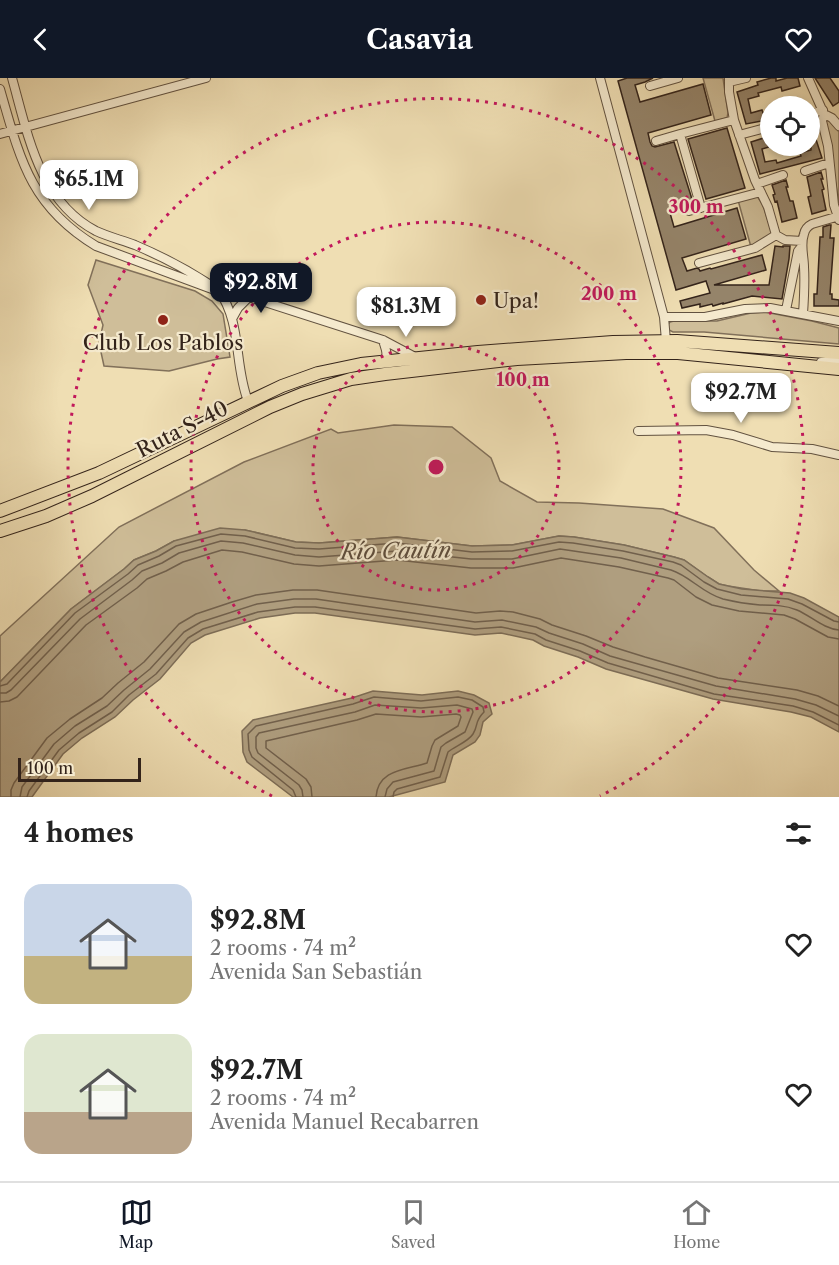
<!DOCTYPE html>
<html lang="en">
<head>
<meta charset="utf-8">
<style>
  body { margin:0; font-family:"Libre Caslon Text",serif; background:#f2f2f2; color:#222; height:100vh; display:flex; flex-direction:column; font-size:22px; white-space:nowrap }
  * { box-sizing:border-box; margin:0 }
  p { font-size:20px; color:#767676 }
  .icon { flex:none; width:33px; height:33px; fill:none; stroke:currentColor; stroke-width:2; stroke-linecap:round; stroke-linejoin:round }
  .map { position:relative; height:719px; overflow:hidden }
  .sheet { display:flex; flex-direction:column; background:#fff; flex:1 }
  .sheet>* { flex:none }
  .fabs { position:absolute; left:760px; top:18px; display:grid; gap:12px }
  .fabs a { display:grid; place-items:center; width:60px; height:60px; border-radius:50%; background:#fff; box-shadow:0 3px 9px #0003; font-size:30px }
  .scale { position:absolute; left:18px; bottom:15px; width:123px; box-sizing:border-box; padding-left:6px; border:3px solid #33231a; border-top:0; font-size:16px; line-height:21px; white-space:nowrap; color:#33231a; -webkit-text-stroke:4px #f5eace; paint-order:stroke }
  .price { position:absolute; translate:-50% -51px; padding:0 14px; border-radius:12px; background:#fff; color:#222; font-size:20px; line-height:39px; filter:drop-shadow(0 2px 3px #0008) }
  .price::after { content:''; position:absolute; left:50%; top:36px; width:18px; height:14px; margin-left:-9px; background:inherit; clip-path:polygon(0 0,100% 0,50% 100%) }
  .price.selected { background:#111827; color:#fff }
  ul { padding:0; list-style:none }
  li { display:flex; align-items:center; gap:18px; height:150px; padding:0 24px }
  li span { display:grid; place-items:center; flex:none; width:168px; height:120px; border-radius:18px; color:#555 }
  li>.icon { margin-inline-start:auto }
  span .icon { width:72px; height:72px; fill:#fffc; stroke-width:1 }
  li b { font-size:26px }
  h2 { display:flex; justify-content:space-between; align-items:center; height:72px; padding:0 24px; font-size:26px }
  header { display:flex; justify-content:space-between; align-items:center; height:78px; padding:0 24px; background:#111827; color:#fff; font-size:27px; font-weight:800 }
  .dock { display:flex; justify-content:space-around; align-items:center; height:84px; border-top:2px solid #e0e0e0; background:#fff; font-size:16px; color:#767676 }
  .dock a { display:grid; justify-items:center; gap:3px }
  .dock .selected { color:#111827 }
  .map>svg:first-child { display:block }
  .green { fill:#cfbe99; stroke:#81705a; stroke-width:1.5 }
  .water { fill:#af9e7f; stroke:#7d6d57; stroke-width:1.5 }
  .lines { fill:none; stroke-linecap:round; stroke-linejoin:round }
  .shore { stroke:#71604c; stroke-width:1.5 }
  .building { fill:#95846a; stroke:#33231a; stroke-width:1.5 }
  .street-casing { stroke:#625240; stroke-width:10 }
  .primary-casing { stroke:#33231a; stroke-width:14 }
  .street { stroke:#f5eace; stroke-width:8 }
  .primary { stroke:#efdeb3; stroke-width:12 }
  .ring { fill:none; stroke:#c2185b; stroke-width:3; stroke-dasharray:3 6 }
  .poi-dot { fill:#8f2418; stroke:#f5eace; stroke-width:2 }
  .labels { text-anchor:middle; dominant-baseline:central; stroke-width:4.5; stroke-linejoin:round; paint-order:stroke }
  .poi-label { font-size:21px; fill:#33231a; stroke:#f5eace; text-anchor:start }
  .street-label { font-size:21px; fill:#33231a; stroke:#f5eace }
  .water-label { font-size:22px; font-style:italic; fill:#5e4e3d; stroke:#f5eace }
  .centre { fill:#c2185b; stroke:#f5eace; stroke-width:3 }
  .ring-label { font-size:18px; text-anchor:middle; font-weight:bold; fill:#c2185b; stroke:#f5eace; stroke-width:4.5; stroke-linejoin:round; paint-order:stroke }
</style>
</head>
<body>
<header><svg class="icon" aria-label="back" viewBox="0 0 24 24"><path d="M15 5l-7 7 7 7"/></svg>Casavia<svg class="icon" aria-label="heart" viewBox="0 0 24 24"><path d="M12 20l-8-8c-3-5 5-10 8-4 3-6 11-1 8 4z"/></svg></header>
<div class="map">
<svg width="839" height="719" viewBox="0 0 839 719">
  <rect width="100%" height="100%" fill="#efdeb3"/>
  <filter id="stains"><feTurbulence type="fractalNoise" baseFrequency=".00333" numOctaves="4"/><feColorMatrix values="0 0 0 0 .2 0 0 0 0 .09 0 0 0 0 .02 0 0 0 .5 -.17"/></filter>
  <radialGradient id="worn" r=".72"><stop offset=".6" stop-color="#630" stop-opacity="0"/><stop offset="1" stop-color="#630" stop-opacity=".3"/></radialGradient>
  <path class="green" d="M703,0H723L728,35L727,40L715,43Z
    M827,42H830L839,54V125L825,44Z
    M757,118L763,127L772,156L751,169L738,122Z
    M96,182L195,213L212,223L223,236L230,279L217,281L169,293L104,288L99,265L103,247L88,207Z
    M765,234L812,243L839,250V266L704,254H673L669,252L667,248L670,244L674,243H717L751,235Z
    M394,347L452,349L491,380L500,403L537,424L579,425L663,431L714,450L754,492L779,513H761L728,508L719,506L708,499L684,482L674,479L624,467L574,459L559,458L512,467L472,468L397,459L319,465L296,464L245,452L174,463L156,473L134,482L124,491L71,531L0,604V558L119,449L244,384L331,351L338,355Z"/>
  <path class="water" d="M220,450L245,452L296,464L319,465L397,459L472,468L512,467L559,458L574,459L624,467L674,479L684,482L708,499L719,506L742,511L790,515L804,520L839,539V654L811,639L791,634L713,621L606,591L578,579L544,568L533,562L501,555L475,557L315,535H295L260,540L205,557L191,565L160,601L133,622L115,639L82,660L63,676L32,719H0V604L71,531L124,491L134,482L156,473L174,463Z
    M373,613L422,617L458,613L474,617L489,625L492,636L483,644L480,657L475,664L453,677L445,704L389,719H293L247,684L243,674L242,653L253,642L352,620Z"/>
  <g class="lines">
    <path class="shore" d="M0,608L7,606L75,535L128,496L138,487L159,478L176,468L221,456L245,458L295,470L319,471L397,465L472,474L512,473L559,464L573,465L623,473L673,484L681,487L704,504L717,511L741,517L788,521L802,526L834,543L839,544
      M0,615H6L11,612L80,541L132,502L142,493L162,485L179,475L221,463L243,465L295,477L319,479L397,473L471,481H512L560,471L621,480L671,492C690,498 702,515 723,521C735,524 748,526 760,527C773,527 785,527 797,532C811,538 824,551 839,552
      M0,624L9,623L17,619L86,547L137,510L147,501L166,493L183,484L222,472L242,474L294,486L319,488L397,482L471,490H513L561,480L619,489L668,500L674,502L696,519L712,527L739,533L784,537L795,541L828,559L839,561
      M11,719V712L14,705L47,660L70,641L102,620L118,605L144,584L179,546L196,536L232,524L256,517L293,512H317L476,535L500,533L513,534L540,541L552,547L586,558L613,569L645,579L718,600L797,612L818,618L839,628
      M20,719L22,709L54,666L75,648L107,628L124,612L150,591L184,554L201,544L257,526L294,521H316L475,544L502,542L536,549L549,555L583,566L610,578L716,608L795,621L816,627L839,638
      M27,719L29,713L59,672L79,655L112,634L129,617L156,596L188,560L203,551L258,534L295,529H315L475,551L501,549L535,556L546,562L580,573L608,585L714,616L793,628L813,634L839,647
      M296,719L293,712L252,679L249,672L248,656L256,648L353,626L374,619L421,623L458,619L472,622L483,629L484,634C474,644 479,646 473,656C468,664 455,668 448,674L440,699L397,711L394,714L393,719
      M303,719L302,712L299,707L258,675L256,670V659L259,655L355,634L375,627L421,630L457,627L472,631L473,634L465,654L446,665L441,669L434,693L393,704L387,711L385,719
      M312,719L311,709L306,701L266,670V663L357,642L376,636L421,639L456,636L460,637L461,639L458,648L435,662L432,668L427,685C406,692 378,691 376,719"/>
  </g>
  <path class="building" d="M627,0H653L645,4L635,7L640,24L703,6L711,37L648,55L650,64L652,68L655,69L674,64L691,118L693,126L687,127L683,131L670,135L674,149L737,130L746,161L682,180L687,193L697,190L699,191L700,193L710,190L711,191L762,177L766,192L714,207H769L775,168L783,169V168H790L789,181L782,221L752,218L723,226V225L713,228L712,226L700,229V226L682,230L680,223L710,215L706,203L676,212L618,3Z
    M771,0H776V3L787,0H798L800,8L782,13L781,9L758,15L759,18L748,21L751,35L762,32L763,35L771,32V41L746,46L737,14L758,7L757,4Z
    M815,0H830L839,13V24L833,28Z
    M810,49H812L822,80L760,96L751,64L770,58L771,68H772L762,71L765,84L776,82L777,85L801,78L800,75L811,72Z
    M727,50L745,110L706,121L688,61Z
    M821,94L823,101H821L824,111L822,112L826,132L812,136L808,119L811,118L807,99Z
    M786,102L788,109H786L790,123H793L797,140L782,144L777,123L775,124L773,117L775,116L772,107Z
    M829,147H831L830,160H834L830,216H832V221L839,222V228H814V216H817L820,159H823V149Z"/>
  <g class="lines">
    <g class="street-casing">
      <path id="street" d="M12,0C28,57 39,123 96,153C109,159 122,162 135,167C161,178 186,191 209,206
        M600,0L664,239L666,263
        M729,0V14L734,42L755,102L768,129L776,157L785,162L802,163
        M808,0L824,36L822,43L828,68L834,127L839,142
        M729,4L746,0
        M650,8L678,0
        M0,11C20,81 30,128 96,168L220,214L249,219L383,262L415,279
        M810,36L823,32
        M824,36L832,40L839,48
        M0,56L206,0
        M739,57L769,49
        M656,63L680,56
        M805,93L829,85
        M757,106L783,97
        M701,130L680,56L734,42
        M689,133L761,114
        M699,185L755,170L776,157
        M219,213C242,245 234,287 248,323
        M786,232L798,173L802,168
        M803,236C804,221 805,205 804,189C804,178 800,167 804,156C805,151 808,148 812,146L839,138
        M233,239L238,230L249,219
        M664,239H705L745,231L770,230L839,243
        M383,262C385,270 389,276 384,282
        M821,284H839
        M638,353L706,352L733,357L772,369L812,371L839,377"/>
    </g>
    <g class="primary-casing">
      <path id="primary" d="M0,433L99,395L282,308L318,295L361,286L478,274L613,264L677,263L839,275
        M0,453L46,438L92,418L270,329L302,316L351,301L385,296L517,281L626,275H678L839,291"/>
    </g>
    <use href="#street" class="street"/>
    <use href="#primary" class="primary"/>
  </g>
  <g class="ring">
    <circle cx="436" cy="389" r="123"/>
    <circle cx="436" cy="389" r="245"/>
    <path d="M272 718A368 368 0 1 1 600 718"/>
  </g>
  <g class="poi-dot">
    <circle cx="481" cy="222" r="6"/>
    <circle cx="163" cy="242" r="6"/>
  </g>
  <g class="labels">
    <g class="poi-label">
      <text x="493" y="222">Upa!</text>
      <text x="163" y="264" text-anchor="middle">Club Los Pablos</text>
    </g>
    <g class="street-label">
      <text transform="translate(182 351) rotate(-27)">Ruta S-40</text>
    </g>
    <g class="water-label">
      <text transform="translate(396 473) rotate(-1)">Río Cautín</text>
    </g>
  </g>
  <circle cx="436" cy="389" r="9" class="centre"/>
  <g class="ring-label">
    <text x="696" y="135">300 m</text>
    <text x="609" y="222">200 m</text>
    <text x="523" y="308">100 m</text>
  </g>
  <rect width="100%" height="100%" filter="url(#stains)"/>
  <rect width="100%" height="100%" fill="url(#worn)"/>
</svg>
<div class="fabs">
<a><svg class="icon" aria-label="locate" viewBox="0 0 24 24"><circle cx="12" cy="12" r="6"/><path d="M12 2v4M12 18v4M2 12h4M18 12h4"/></svg></a>
</div>
<div class="scale">100 m</div>
<b class="price" style="left:89px;top:133px">$65.1M</b>
<b class="price selected" style="left:261px;top:236px">$92.8M</b>
<b class="price" style="left:406px;top:260px">$81.3M</b>
<b class="price" style="left:741px;top:346px">$92.7M</b>
</div>
<section class="sheet">
<h2>4 homes<svg class="icon" aria-label="filters" viewBox="0 0 24 24"><path d="M4 7h16M4 17h16"/><circle cx="9" cy="7" r="2"/><circle cx="15" cy="17" r="2"/></svg></h2>
<ul>
<li><span style="background:linear-gradient(#c9d6e8 60%,#c2b280 0)"><svg class="icon" aria-label="home" viewBox="0 0 24 24"><path d="M3 11l9-7 9 7M6 9v11h12V9"/></svg></span><div><b>$92.8M</b><p>2 rooms · 74 m²</p><p>Avenida San Sebastián</p></div><svg class="icon" aria-label="heart" viewBox="0 0 24 24"><path d="M12 20l-8-8c-3-5 5-10 8-4 3-6 11-1 8 4z"/></svg></li>
<li><span style="background:linear-gradient(#dfe7d0 65%,#b9a48a 0)"><svg class="icon" aria-label="home" viewBox="0 0 24 24"><path d="M3 11l9-7 9 7M6 9v11h12V9"/></svg></span><div><b>$92.7M</b><p>2 rooms · 74 m²</p><p>Avenida Manuel Recabarren</p></div><svg class="icon" aria-label="heart" viewBox="0 0 24 24"><path d="M12 20l-8-8c-3-5 5-10 8-4 3-6 11-1 8 4z"/></svg></li>
</ul>
</section>
<nav class="dock">
<a class="selected"><svg class="icon" aria-label="map" viewBox="0 0 24 24"><path d="M3 6l6-2 6 2 6-2v14l-6 2-6-2-6 2zM9 4v14M15 6v14"/></svg>Map</a>
<a><svg class="icon" aria-label="saved" viewBox="0 0 24 24"><path d="M7 4h10v16l-5-4-5 4z"/></svg>Saved</a>
<a><svg class="icon" aria-label="home" viewBox="0 0 24 24"><path d="M3 11l9-7 9 7M6 9v11h12V9"/></svg>Home</a>
</nav>
</body>
</html>
